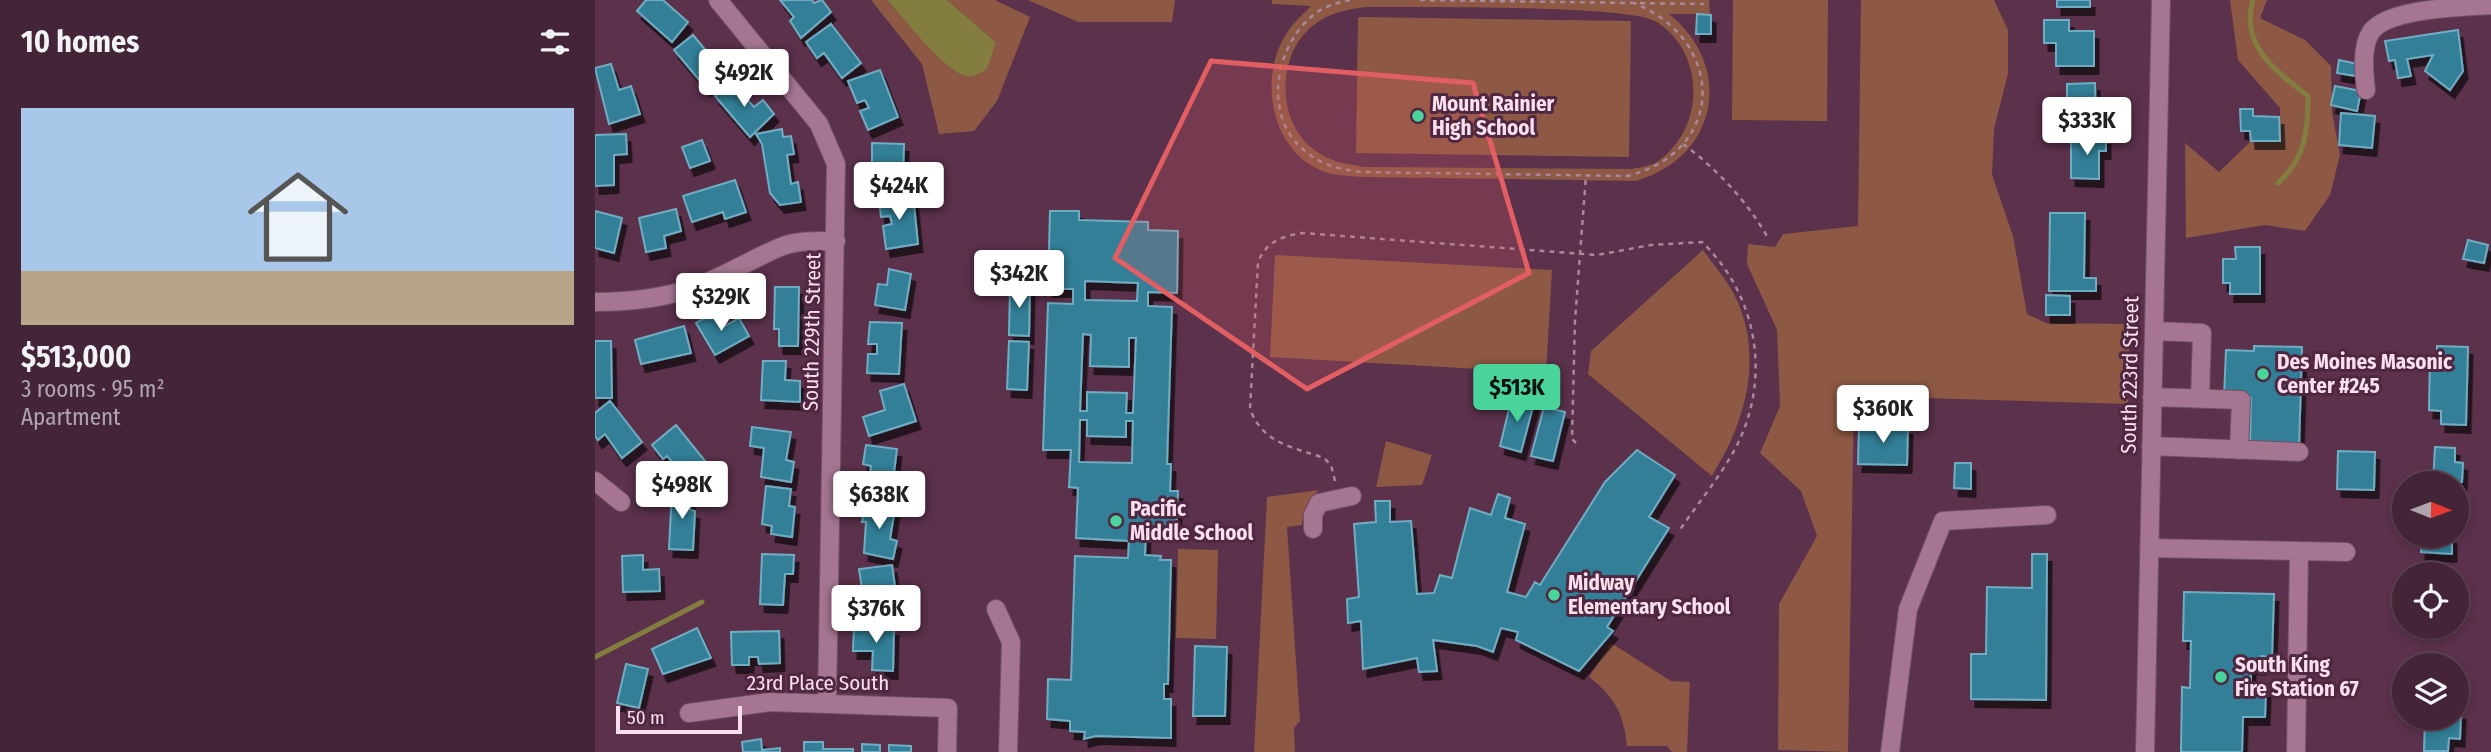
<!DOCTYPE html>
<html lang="en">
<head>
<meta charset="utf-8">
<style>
  body { margin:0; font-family:"Fira Sans Condensed",sans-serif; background:#4e3143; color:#f1f3f6; height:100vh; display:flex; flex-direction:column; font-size:26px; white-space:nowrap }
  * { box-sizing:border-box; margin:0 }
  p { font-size:23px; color:#afa5ae }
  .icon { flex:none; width:38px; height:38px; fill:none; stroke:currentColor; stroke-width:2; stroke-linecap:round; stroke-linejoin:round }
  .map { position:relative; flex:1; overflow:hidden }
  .drawer { display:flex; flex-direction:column; background:#442538; width:595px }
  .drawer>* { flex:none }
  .needle { width:46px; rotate:91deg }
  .tools { position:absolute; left:1797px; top:471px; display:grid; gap:14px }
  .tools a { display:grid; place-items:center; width:77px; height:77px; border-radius:50%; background:#442538; box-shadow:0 4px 10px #0003,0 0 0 2px #5c4253; font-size:35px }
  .scale { position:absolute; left:21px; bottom:18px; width:126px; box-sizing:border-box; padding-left:7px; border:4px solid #fadfee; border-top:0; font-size:19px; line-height:24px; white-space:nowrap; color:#fadfee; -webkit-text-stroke:5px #502741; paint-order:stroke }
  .price { position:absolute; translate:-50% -60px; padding:0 16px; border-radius:7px; background:#fff; color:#222; font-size:23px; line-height:46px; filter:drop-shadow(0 2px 4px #0008) }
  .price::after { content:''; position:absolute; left:50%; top:42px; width:21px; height:16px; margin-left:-10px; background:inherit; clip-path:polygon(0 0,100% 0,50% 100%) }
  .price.current { background:#49d49c; color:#111 }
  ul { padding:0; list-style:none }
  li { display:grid; align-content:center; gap:14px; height:371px; padding:0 21px }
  li span { display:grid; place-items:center; height:217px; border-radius:0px; color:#555 }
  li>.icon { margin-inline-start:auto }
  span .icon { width:126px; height:126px; fill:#fffc; stroke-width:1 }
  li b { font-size:30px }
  h2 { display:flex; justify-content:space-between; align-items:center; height:84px; padding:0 21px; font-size:30px }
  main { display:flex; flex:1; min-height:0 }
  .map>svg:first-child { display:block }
  .green { fill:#8d5944; fill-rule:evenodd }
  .water { fill:#847d40 }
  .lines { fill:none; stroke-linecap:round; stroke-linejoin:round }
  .stream { stroke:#847d40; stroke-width:5 }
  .building { fill:#337f97; stroke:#70adc3; stroke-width:2; fill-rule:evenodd; filter:url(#shadow) }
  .minor-casing { stroke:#735066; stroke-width:20 }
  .path { stroke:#aa889c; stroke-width:2.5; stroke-dasharray:5 5; stroke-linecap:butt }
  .minor { stroke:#a57592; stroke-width:18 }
  .marked { fill:#e15f63; fill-opacity:0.2; stroke:#e15f63; stroke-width:5; stroke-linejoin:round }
  .poi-dot { fill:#49d49c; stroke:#502741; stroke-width:2.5 }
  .labels { text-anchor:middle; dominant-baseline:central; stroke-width:6; stroke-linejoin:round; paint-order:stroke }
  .poi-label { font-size:21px; font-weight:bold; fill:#fadfee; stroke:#502741; text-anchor:start }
  .street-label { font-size:21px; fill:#fadfee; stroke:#502741 }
</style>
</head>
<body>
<main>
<section class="drawer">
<h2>10 homes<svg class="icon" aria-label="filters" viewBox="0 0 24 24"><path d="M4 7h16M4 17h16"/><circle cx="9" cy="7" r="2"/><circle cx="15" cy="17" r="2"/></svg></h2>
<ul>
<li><span style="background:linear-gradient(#a9c7e8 75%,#b9a48a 0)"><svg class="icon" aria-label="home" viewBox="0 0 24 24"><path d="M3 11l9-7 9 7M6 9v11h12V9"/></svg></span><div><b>$513,000</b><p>3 rooms · 95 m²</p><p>Apartment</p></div></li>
</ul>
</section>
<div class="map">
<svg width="1896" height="752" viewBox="0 0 1896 752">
  <defs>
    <filter id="shadow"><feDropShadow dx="4.5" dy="8" stdDeviation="0" flood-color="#0009"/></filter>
  </defs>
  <rect width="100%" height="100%" fill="#5b314b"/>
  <path class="green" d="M276,0H292L338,51L401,42L352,0H400L435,17L402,101L379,131L344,134L327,64Z
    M433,0H580L577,22H483Z
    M677,0H1114L1115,14H1074C1140,67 1123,157 1041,181L771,177C758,176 745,176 733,173C677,156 662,80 691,34C697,24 707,15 716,6L677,4ZM771,7C818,8 1035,4 1062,22C1111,54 1110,129 1062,162C1056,166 1045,167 1037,169L769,167C750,164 733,161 718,149C684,123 681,62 712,31C729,14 748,10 771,7Z
    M1138,0H1233L1232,121L1137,120Z
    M1266,0H1399L1413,30V74L1399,129L1397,175L1418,236L1432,314L1451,323L1535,324L1533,404L1259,396L1253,752L1183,750L1184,604L1222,536L1206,491L1165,453L1185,406L1182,330L1152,264L1153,244L1180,247L1188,234L1263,226Z
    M1635,0H1672L1665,18L1710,40L1736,66L1737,112L1745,155L1735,195L1710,231L1670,225L1591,238L1590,143L1624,172L1656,141H1685V108L1643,60Z
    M763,17L1036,21L1034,157L761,153Z
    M1108,250C1118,264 1131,279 1139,294C1170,356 1151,421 1117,476L993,374L996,351Z
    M680,255L957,270L951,373L675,357Z
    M791,441L837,455L827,485L781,487Z
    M724,490C712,501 708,509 707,525L692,527L705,721L699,728L700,752H659L672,497Z
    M583,549L623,550L621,639L581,638Z
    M1016,643L1076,681L1095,682L1092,752H1077L1072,746H1032C1029,714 1019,696 994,677Z"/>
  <path class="water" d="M292,0H352L401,42L392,69C383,74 376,79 366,74C345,65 309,18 292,0Z"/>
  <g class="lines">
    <path class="stream" d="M1658,0C1644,45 1682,72 1713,96C1713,131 1710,159 1683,183
      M0,657L107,602"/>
  </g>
  <path class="building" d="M51,0H68L93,22L77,42L42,11Z
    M185,0H217L219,3L227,0L236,12L206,38L195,21L199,17Z
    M1462,0H1495V7H1462Z
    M1102,14L1116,15V34H1101Z
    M1449,20H1474V31H1499V66H1461V43H1449Z
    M236,24L266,63L247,78L229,53L222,58L211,42Z
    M1863,30L1868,71L1855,90L1830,71L1838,55L1812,59L1816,76L1803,78L1800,60L1794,61L1790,41Z
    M98,35L130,73L111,88L79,50Z
    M1744,60L1763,64L1761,76L1742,73Z
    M16,64L24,90L36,86L45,114L14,124L0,68Z
    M285,70L303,117L273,130L265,111L274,108L270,100L262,103L253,81Z
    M136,82L159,107L168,100L179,114L155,137L120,96Z
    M1500,83L1501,131H1482V120H1472V84Z
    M1740,86L1766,91L1762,111L1736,105Z
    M1645,109H1658V116L1684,117L1685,141H1656L1655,131H1646Z
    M1746,113L1780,116L1777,148L1744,145Z
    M187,129L188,137L196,136L199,154L192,155L196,184L203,182L206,202L185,205L175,193L167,144L161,134Z
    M31,134L32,154L19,155V185L0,186V135Z
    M1494,137H1511V151H1504V179L1476,178V140H1494Z
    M107,140L115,161L95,168L87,147Z
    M277,143L309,144L308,181H285L286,164L277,163Z
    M140,180L151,212L130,219L128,212L97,222L88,196Z
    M318,195L323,244L291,249L288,226L297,224L295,216L286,217L284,199Z
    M81,209L86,231L69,236L71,248L51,252L44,218Z
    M0,211L27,218L19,253L0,248Z
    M455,211H484V220L553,222V230L583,231L582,293L553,292V306L577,307L572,464H576L575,491H583L581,532L551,531L550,555L566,556L565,560H576L573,684H569V699H576V738L501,736L489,739L490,732L475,731V721L452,719L453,679L476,680L480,556L533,558L534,541L481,538L483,488L474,487L476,450H448L453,303L478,304V289H453ZM490,281L543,283L542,301L490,300ZM488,334L496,335L495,366L534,367V338H541L538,413H531L532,393L492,392V411H485ZM485,420H492V436L531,437V421H538L537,463L484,462Z
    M1455,213H1490L1489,278H1501V291H1454Z
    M1873,240L1893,245L1889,263L1868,259Z
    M1640,247H1665V294H1635V283H1628V259H1641Z
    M294,269L316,274L310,310L280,305L283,284L292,285Z
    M415,285L435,286L434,336L414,335Z
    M180,287H204L203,346H184V329H179Z
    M1451,295L1475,296V315H1451Z
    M121,311L130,326L144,318L154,336L120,355L101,323Z
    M275,322L307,323L304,374L272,373L273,354H282V344H273Z
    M89,326L96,353L46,364L40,340Z
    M0,341H16L17,398H0Z
    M414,341L434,342L432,390L412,389Z
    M1659,346L1707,347L1704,447L1655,446L1656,398L1629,397L1631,350L1659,351Z
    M1842,346L1873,347L1871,425L1846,424V411L1834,410L1835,358H1842Z
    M168,361H191L190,380L205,381V402L166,400Z
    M309,384L321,421L274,436L268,417L290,410L285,391Z
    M917,397L939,403L926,452L905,446Z
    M15,401L47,442L27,458L10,434L3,440L0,436V413Z
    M949,407L970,412L958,461L936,456Z
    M1261,409L1280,410L1279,426L1261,425Z
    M81,425L115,467L96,483L72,456L68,459L57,445Z
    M1264,425L1313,427L1312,465L1263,464Z
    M157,427L196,432L191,460L199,462L196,482L166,477L169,448L155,446Z
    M271,445L302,449L298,480L306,481L304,500L273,496L276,466L268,464Z
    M1840,447L1860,448V462L1868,463L1867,482L1838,483Z
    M1042,450L1080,475L1054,517L1074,528L1012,627L1018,631L984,671L921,640L923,632L906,628L898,652L882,646L838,640L842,671L824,672L822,658L768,669L766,621L753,623L752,599L764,597L759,524L781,522L780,501H795V522L816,521L822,594L839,593L845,575L857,578L875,508L896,515L903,494L915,498L910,518L930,524L912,592L931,597L940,582L945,585L1010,482Z
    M1743,451L1780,452L1779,490L1742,489Z
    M1360,463H1376V489L1359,488Z
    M171,486L196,489L194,506L200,507L197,537L176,534L177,526L167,524Z
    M77,490L96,491L95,510L100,511L98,550L74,549Z
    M271,503L300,509L295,539L302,541L298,559L269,553L271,522H267Z
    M1827,536H1857V554L1826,552Z
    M167,554L199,555L198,574H190L188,605L165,604Z
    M1437,554H1452L1451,700L1376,699V654H1391L1392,587L1437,588Z
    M48,555V570L64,569L65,591L28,592L27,556Z
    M297,565L304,615L280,618L275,588L267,589L264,569Z
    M1589,592L1679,594L1677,657L1666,656V667L1656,666V690H1671L1670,717H1648L1647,752H1586L1587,687L1595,688L1596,641H1588Z
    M259,626L299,628L298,671L277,670L278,651H258Z
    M102,628L116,658L68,674L57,649Z
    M184,631L185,663L164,664L163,657H154V665H137L136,632Z
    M600,646L632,647L630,716H598Z
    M31,664L53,669L44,708L22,703Z
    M1862,712H1866L1865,739L1854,738L1853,751H1829L1830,718H1862Z
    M166,739L167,750L185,748V752H148L147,742Z
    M209,742H228V749H258V752H209Z
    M267,744L285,745V752H267Z
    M294,745L316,746V752H294Z"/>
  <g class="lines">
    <g class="minor-casing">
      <path id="minor" d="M123,0L224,124L241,164L232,704
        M1771,90C1769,73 1766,47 1776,32C1793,8 1868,7 1896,5
        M0,302C35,302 67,299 100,287C131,276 158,258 188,246C205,240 223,241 241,241
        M1559,331L1607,333L1605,399
        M1557,397L1646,400L1644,450
        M1556,446L1704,452
        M0,481L26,502
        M718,529V515L724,503L757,496
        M1554,548L1751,552
        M401,609L416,642L413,752
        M94,713L175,702L353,708L352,752
        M1295,752L1313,609L1348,521L1452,515
        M1550,752L1566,0
        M1701,752L1704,551"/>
    </g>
    <path class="path" d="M755,0C741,3 726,7 716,17C679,49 668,118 710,151C726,165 745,169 765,172L1032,176C1131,152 1132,41 1039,3
      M825,0L1109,4
      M1088,144C1122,169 1152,201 1173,238
      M981,443L977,439L980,320L991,176
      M740,481L736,465L729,458C698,447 668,444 655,409L663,262C671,242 687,236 707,233L1002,255L1056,245L1107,242C1164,297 1177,381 1139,451C1123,479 1102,505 1084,531"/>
    <use href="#minor" class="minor"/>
  </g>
  <path class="marked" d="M616,61L878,83L934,273L712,389L520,258Z"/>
  <g class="poi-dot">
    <circle cx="823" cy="116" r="7"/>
    <circle cx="1668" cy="374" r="7"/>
    <circle cx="521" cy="521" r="7"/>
    <circle cx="959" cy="595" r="7"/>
    <circle cx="1626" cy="677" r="7"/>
  </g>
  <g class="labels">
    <g class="poi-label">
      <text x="837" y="104">Mount Rainier<tspan x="837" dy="24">High School</tspan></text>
      <text x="1682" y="362">Des Moines Masonic<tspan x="1682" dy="24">Center #245</tspan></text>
      <text x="535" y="509">Pacific<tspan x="535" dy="24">Middle School</tspan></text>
      <text x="973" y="583">Midway<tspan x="973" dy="24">Elementary School</tspan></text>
      <text x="1640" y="665">South King<tspan x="1640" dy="24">Fire Station 67</tspan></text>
    </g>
    <g class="street-label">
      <text transform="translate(217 332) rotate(-89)">South 229th Street</text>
      <text transform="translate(1535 375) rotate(-89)">South 223rd Street</text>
      <text x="223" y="683">23rd Place South</text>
    </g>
  </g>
</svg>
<div class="tools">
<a><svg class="needle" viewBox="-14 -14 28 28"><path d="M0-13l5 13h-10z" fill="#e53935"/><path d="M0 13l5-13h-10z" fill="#afa5ae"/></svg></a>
<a><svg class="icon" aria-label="locate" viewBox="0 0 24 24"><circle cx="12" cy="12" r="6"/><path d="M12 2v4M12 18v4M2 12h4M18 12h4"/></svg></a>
<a><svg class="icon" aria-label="layers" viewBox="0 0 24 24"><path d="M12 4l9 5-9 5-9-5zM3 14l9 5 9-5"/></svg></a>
</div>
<div class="scale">50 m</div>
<b class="price" style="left:149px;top:109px">$492K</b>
<b class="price" style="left:1492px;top:157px">$333K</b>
<b class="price" style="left:304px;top:222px">$424K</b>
<b class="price" style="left:424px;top:310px">$342K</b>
<b class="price" style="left:126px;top:333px">$329K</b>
<b class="price current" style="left:922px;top:424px">$513K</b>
<b class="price" style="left:1288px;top:445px">$360K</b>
<b class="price" style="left:87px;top:521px">$498K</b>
<b class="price" style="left:284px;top:531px">$638K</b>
<b class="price" style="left:281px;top:645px">$376K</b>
</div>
</main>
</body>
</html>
